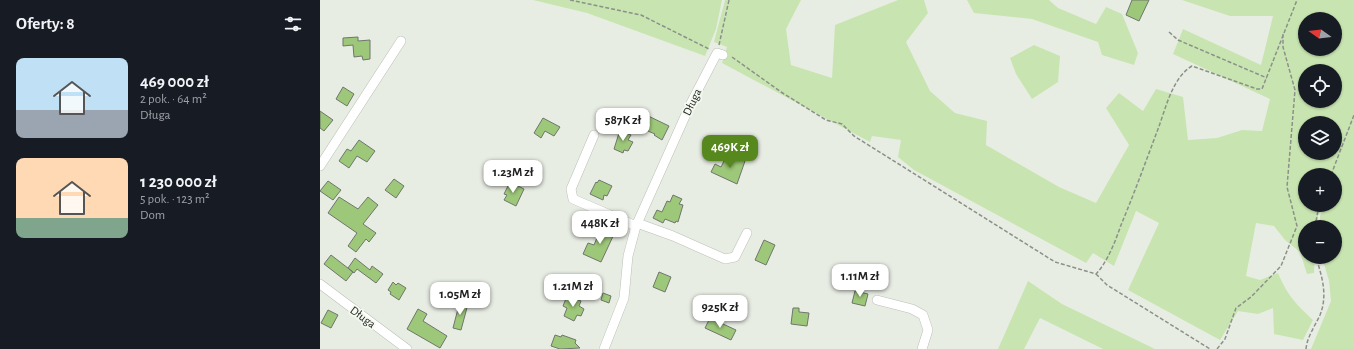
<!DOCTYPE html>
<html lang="pl">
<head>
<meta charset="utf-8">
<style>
  body { margin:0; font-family:"Alegreya Sans",sans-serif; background:#20242c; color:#f1f3f6; height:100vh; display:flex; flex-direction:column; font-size:15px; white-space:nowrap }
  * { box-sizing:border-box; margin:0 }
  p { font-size:13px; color:#9ea1a6 }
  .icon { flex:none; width:22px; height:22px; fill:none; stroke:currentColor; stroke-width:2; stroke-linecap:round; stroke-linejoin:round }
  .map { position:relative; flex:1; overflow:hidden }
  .details { display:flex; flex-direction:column; background:#171b24; width:320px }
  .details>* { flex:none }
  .needle { width:26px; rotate:285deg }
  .tools { position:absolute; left:978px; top:12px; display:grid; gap:8px }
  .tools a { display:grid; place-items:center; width:44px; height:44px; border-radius:50%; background:#171b24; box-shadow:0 1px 3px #0004; font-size:20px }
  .price { position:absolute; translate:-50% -34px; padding:0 9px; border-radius:8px; background:#fff; color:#222; font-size:13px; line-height:26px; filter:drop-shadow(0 1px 2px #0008) }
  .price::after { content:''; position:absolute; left:50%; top:24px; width:12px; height:9px; margin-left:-6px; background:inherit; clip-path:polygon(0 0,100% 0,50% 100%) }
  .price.current { background:#57881d; color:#fff }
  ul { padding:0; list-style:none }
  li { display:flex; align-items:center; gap:12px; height:100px; padding:0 16px }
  li span { display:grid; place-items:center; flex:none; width:112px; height:80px; border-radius:8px; color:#555 }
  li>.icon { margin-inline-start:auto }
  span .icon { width:48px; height:48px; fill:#fffc; stroke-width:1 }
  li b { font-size:17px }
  h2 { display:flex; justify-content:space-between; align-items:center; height:48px; padding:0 16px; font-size:17px }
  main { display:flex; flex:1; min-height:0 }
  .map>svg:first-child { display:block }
  .green { fill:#c8e5b1; fill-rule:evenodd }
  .building { fill:#9ec879; stroke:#70756d }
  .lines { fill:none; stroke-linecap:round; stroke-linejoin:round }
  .minor-casing { stroke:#bbc0b7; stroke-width:10 }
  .path { stroke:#8c908a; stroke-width:1.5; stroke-dasharray:4 2; stroke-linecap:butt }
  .minor { stroke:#fff; stroke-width:9 }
  .labels { text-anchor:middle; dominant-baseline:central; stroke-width:3.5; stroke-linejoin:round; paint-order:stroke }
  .street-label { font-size:12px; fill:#232522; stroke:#f5faf1 }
</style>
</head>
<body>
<main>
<section class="details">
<h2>Oferty: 8<svg class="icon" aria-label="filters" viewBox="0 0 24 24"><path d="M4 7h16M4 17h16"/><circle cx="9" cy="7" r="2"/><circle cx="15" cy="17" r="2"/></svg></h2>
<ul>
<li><span style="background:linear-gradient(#bfe0f5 65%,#9aa5b1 0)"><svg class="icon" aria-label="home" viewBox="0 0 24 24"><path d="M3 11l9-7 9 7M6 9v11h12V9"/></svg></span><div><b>469 000 zł</b><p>2 pok. · 64 m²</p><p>Długa</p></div></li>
<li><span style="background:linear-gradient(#ffd9b3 75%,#7fa58c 0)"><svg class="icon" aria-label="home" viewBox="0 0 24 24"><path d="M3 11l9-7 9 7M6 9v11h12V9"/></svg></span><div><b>1 230 000 zł</b><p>5 pok. · 123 m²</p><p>Dom</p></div></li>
</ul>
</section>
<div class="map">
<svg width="1034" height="349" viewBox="0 0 1034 349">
  <rect width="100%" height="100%" fill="#e8ede4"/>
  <path class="green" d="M213,0H402L396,29L385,56L267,13Z
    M405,0H481L466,29L471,65L512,78L515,25L578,0H604L608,13L586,42L610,91L635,113L667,121L666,145L739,187L776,203L809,145L786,108L799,93L823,111L836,89L863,97L868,140L897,138L922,130L942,131L950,99L853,54L863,29L941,65L953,16H910L862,0H1034V349H991L1011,301L1009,281L1002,257H1015V227H1000V216L1004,205H1015V175H985V205H1003L998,216L999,227H985V257H995L994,273L987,274L980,252L965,240L954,226L936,223L926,276L940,280L958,273C968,296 975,303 993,320L983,340L954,334L953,308L938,314L918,311L900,340L808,290L839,223L816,211L794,266L773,253L766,263L594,170L578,157L581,140L552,136L550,142L402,63L407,47L394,42ZM985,19H1015V49H985ZM985,71H1015V101H985ZM985,123H1015V153H985Z
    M647,0H729L738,8L776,24L786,7L802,14L818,53L814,65L782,55L778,42L712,19L654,13Z
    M714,45L740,56L738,82L712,99L696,74L690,58Z
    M708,281L742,304L835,349H783L720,318L704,349H678Z"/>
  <path class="building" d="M812,0H829L819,21L806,15Z
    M38,37V41L50,40V59L43,60L42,56L34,57L33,45L23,46V38Z
    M23,87L34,94L27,106L16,99Z
    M0,111L13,120L4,131L0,128Z
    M322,113L349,126L342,140L334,135L335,134L316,126Z
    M223,118L240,127L234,136L225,131L221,138L214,133Z
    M300,130L311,135L308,140L313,142L308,151L304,150L303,153L294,149Z
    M39,140L55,151L47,162L37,156L29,168L19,161L27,149L31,151Z
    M408,153L425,161L417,184L391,172L395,164L401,167Z
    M74,179L84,186L76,198L65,190Z
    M279,180L292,186L287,196L284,195L283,200L270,194L276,182L277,183Z
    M8,181L21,190L13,200L0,191Z
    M190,182L204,189L196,206L184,200L187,195L184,194Z
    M353,195L362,199L359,204L363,205L358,222L356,221L355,223L345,219L343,223L333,218L337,210L342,212L347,201L350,202Z
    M19,197L38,209L48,197L58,205L43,224L56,233L49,242L46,239L36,252L28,246L37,233L8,213Z
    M282,226L295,232L281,262L263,254L268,243L274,245Z
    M444,240L455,245L446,265L435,260Z
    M11,255L33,272L26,281L4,264Z
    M35,258L50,270L52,266L63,274L56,283L37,269L34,273L28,268Z
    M339,272L351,277L345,292L333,287Z
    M73,282L76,285L78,283L86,288L79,300L70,294L71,292L68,290Z
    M535,291L548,294L545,306L532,303Z
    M283,293L291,296L289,303L281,300Z
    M247,296L261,301L259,306L264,309L261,316L257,315L254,321L244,316L247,308L243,306Z
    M140,301L148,304L141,330L133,328Z
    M473,308H479V312L489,313L487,326L471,324Z
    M98,309L107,314L103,321L127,336L120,348L87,329Z
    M8,310L18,315L11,328L1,323Z
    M390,318L416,330L411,340L385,328Z
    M235,335L241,337L242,335L256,340L255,343L260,348L240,349L231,346Z"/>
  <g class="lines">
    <g class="minor-casing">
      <path id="minor" d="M274,135L251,189L253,199L316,226
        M0,166L81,41
        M317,223L353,236L405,259L415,257L427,233
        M0,284L87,349
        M557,300L592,309L603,315L608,330L602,349
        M284,349L304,298L308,256L316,226L371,103L397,53L403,55"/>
    </g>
    <path class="path" d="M250,0L321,15L389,49
      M849,32L858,40L947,78
      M399,45L409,0
      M412,57L461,92L506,120L522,124L534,136L735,262L776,274C788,261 795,242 801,225C814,194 826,161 838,129C846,108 852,78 872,66L937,89H942L977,0
      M1011,175L1034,115
      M995,227L999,205
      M776,274L787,285L890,349
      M897,349L905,339L916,308L931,297L961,266L977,226L967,187L975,90L963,47V34
      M986,349C987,337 995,326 1000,315C1008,295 1002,277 996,257"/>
    <use href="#minor" class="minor"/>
  </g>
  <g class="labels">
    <g class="street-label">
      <text transform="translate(372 102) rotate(-64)">Długa</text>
      <text transform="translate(43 317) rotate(37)">Długa</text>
    </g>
  </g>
</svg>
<div class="tools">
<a><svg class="needle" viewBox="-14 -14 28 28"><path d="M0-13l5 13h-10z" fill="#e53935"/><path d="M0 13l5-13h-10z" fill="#9ea1a6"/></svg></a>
<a><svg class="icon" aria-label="locate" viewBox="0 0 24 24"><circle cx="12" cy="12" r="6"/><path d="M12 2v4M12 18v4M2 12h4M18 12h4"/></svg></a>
<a><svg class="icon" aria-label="layers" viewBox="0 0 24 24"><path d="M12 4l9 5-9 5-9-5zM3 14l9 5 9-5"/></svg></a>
<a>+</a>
<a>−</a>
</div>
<b class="price" style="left:303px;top:142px">587K zł</b>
<b class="price current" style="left:410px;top:169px">469K zł</b>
<b class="price" style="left:193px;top:194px">1.23M zł</b>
<b class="price" style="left:280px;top:245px">448K zł</b>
<b class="price" style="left:540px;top:298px">1.11M zł</b>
<b class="price" style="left:253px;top:308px">1.21M zł</b>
<b class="price" style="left:140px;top:316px">1.05M zł</b>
<b class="price" style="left:400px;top:329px">925K zł</b>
</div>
</main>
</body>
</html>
